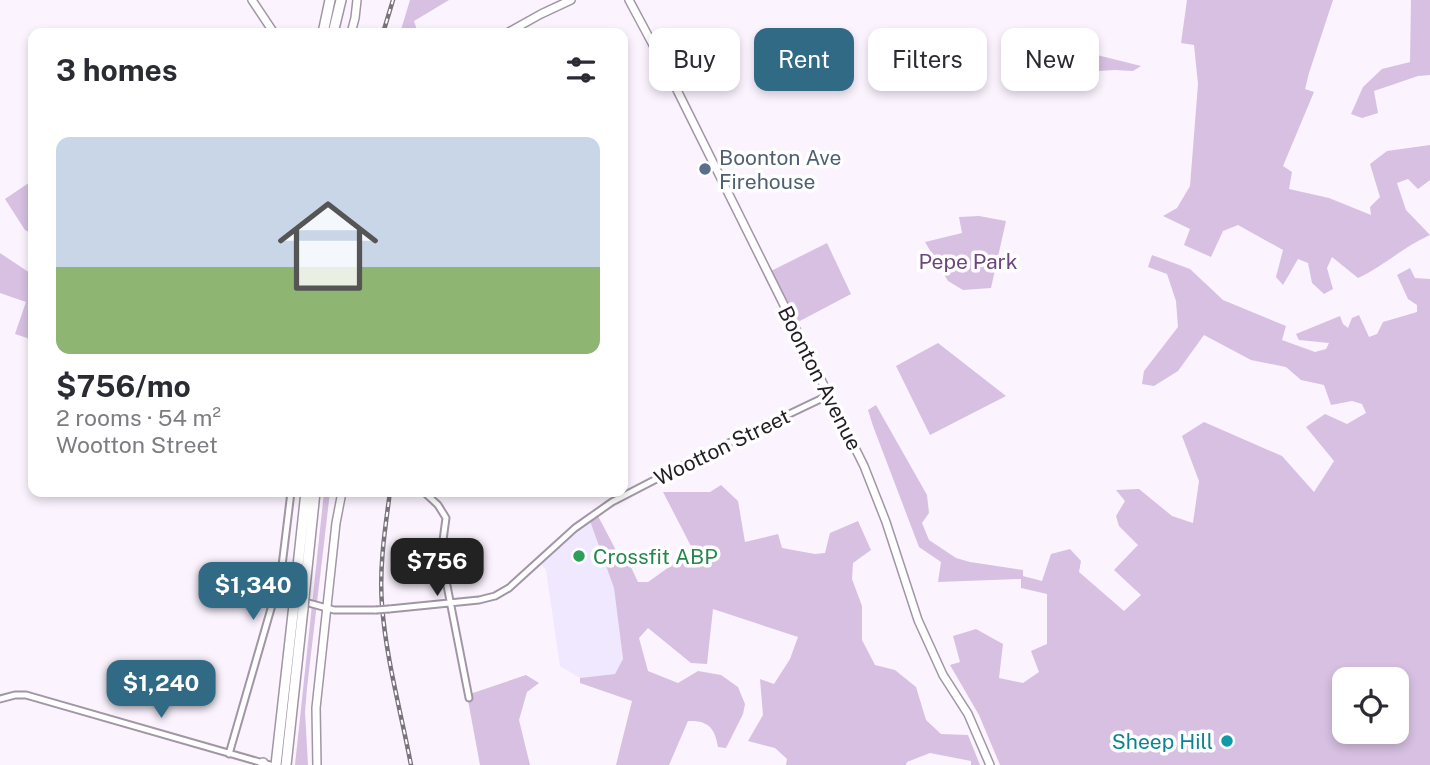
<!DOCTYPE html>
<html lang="en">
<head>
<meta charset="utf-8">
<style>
  body { margin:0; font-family:"Public Sans",sans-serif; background:#f7f7f7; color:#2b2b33; height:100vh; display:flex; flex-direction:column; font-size:26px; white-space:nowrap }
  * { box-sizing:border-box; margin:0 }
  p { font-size:23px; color:#7c7c81 }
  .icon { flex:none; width:38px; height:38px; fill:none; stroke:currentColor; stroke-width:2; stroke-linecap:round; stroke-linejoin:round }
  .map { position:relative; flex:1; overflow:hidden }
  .details { position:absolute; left:28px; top:28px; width:600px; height:469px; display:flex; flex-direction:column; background:#fff; border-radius:14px; box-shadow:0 4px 10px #0003 }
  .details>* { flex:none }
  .hud { position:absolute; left:649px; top:28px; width:665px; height:63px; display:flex; gap:14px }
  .fabs { position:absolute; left:1332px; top:667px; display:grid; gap:14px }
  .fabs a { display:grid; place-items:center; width:77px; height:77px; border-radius:14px; background:#fff; box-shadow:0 4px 10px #0003; font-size:35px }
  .price { position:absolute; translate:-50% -60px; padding:0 16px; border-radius:14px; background:#316a84; color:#fff; font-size:23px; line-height:46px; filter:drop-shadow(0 2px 4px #0008) }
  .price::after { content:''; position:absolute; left:50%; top:42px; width:21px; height:16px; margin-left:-10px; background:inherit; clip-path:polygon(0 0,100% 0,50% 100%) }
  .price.on { background:#222; color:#fff }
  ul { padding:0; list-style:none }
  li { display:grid; align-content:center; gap:14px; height:371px; padding:0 28px }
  li span { display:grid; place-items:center; height:217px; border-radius:14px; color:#555 }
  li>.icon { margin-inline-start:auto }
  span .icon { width:126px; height:126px; fill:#fffc; stroke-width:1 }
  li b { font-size:30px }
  h2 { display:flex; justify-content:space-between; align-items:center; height:84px; padding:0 28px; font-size:30px }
  .chip { padding:0 24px; border-radius:14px; background:#fff; box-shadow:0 4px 10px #0003; font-size:24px; line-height:63px }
  .chip.on { background:#316a84; color:#fff }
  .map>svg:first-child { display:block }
  .industrial { fill:#efe8fe }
  .green { fill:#d7c0e2; fill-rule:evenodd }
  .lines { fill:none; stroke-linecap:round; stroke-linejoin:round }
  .minor-casing { stroke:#a195a6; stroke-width:9 }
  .major-casing { stroke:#a195a6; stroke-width:10 }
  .highway-casing { stroke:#a195a6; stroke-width:12 }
  .minor { stroke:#fff; stroke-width:5 }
  .major { stroke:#fff; stroke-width:7 }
  .highway { stroke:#fff; stroke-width:9 }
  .rail-casing { stroke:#79747c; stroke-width:4.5 }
  .rail { stroke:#fff; stroke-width:2; stroke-dasharray:5; stroke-linecap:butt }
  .minor-bridge-casing { stroke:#a195a6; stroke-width:9; stroke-linecap:butt }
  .highway-bridge-casing { stroke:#a195a6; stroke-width:12; stroke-linecap:butt }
  .minor-bridge { stroke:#fff; stroke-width:5 }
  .highway-bridge { stroke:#fff; stroke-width:9 }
  .service-dot { fill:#5c6f8a; stroke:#fff; stroke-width:2.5 }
  .leisure-dot { fill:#2e9e5b; stroke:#fff; stroke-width:2.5 }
  .culture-dot { fill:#0f9aa8; stroke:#fff; stroke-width:2.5 }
  .labels { text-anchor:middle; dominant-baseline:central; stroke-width:7; stroke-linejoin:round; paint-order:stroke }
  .service-label { font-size:21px; fill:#4e5e75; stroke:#fff; text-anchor:start }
  .park-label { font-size:21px; fill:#6b467b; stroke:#fff }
  .street-label { font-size:21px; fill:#211d23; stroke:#fff }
  .leisure-label { font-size:21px; fill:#27864d; stroke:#fff; text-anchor:start }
  .culture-label { font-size:21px; fill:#0d838f; stroke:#fff; text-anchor:end }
</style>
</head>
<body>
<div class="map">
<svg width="1430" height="765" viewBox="0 0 1430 765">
  <rect width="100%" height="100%" fill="#fbf3fe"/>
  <path class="industrial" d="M590,521L614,587L623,660L615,674L580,678L560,666L546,570L541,564L570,536Z"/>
  <path class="green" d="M410,0H449L414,21L418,33H400Z
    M1187,0H1333L1309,73L1305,89L1314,92L1283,166L1292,172L1289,189L1329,198L1371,215L1370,207L1380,197L1370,164L1387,151L1430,145V180L1418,189L1408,179L1397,183L1406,210L1430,235C1403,247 1384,266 1358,278L1332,257L1327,268L1333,289L1324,294L1312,283L1308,263L1298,259L1283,285L1276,277L1283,250L1238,225L1223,231L1211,257L1184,245L1190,229L1163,216L1177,208L1190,186L1198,84L1194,45L1181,43Z
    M1411,0H1430V75L1418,76L1374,91L1378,113L1362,118L1351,114L1363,87L1382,69L1410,62Z
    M1017,35L1141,66L1133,71L1115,70L1048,74L1023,83L1007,79Z
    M33,180V234L25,230L5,199Z
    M979,216L1006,221L991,288L963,290L948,281L925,242L962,233L959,217Z
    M827,243L851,294L798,322L771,271Z
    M0,253L33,275V340L15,334L26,302L0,293Z
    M1152,255L1190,269L1223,300L1286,326L1282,340L1315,352L1326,349L1329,343L1299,340L1296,334L1340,316L1343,324L1348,328L1352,318L1359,315L1369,337L1377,334L1383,322L1417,312V305L1408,299L1397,275L1410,268L1415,278L1430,279V765H1000L979,715L950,665L960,662L953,636L976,629L1003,644L999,678L1023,683L1039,672L1031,651L1047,644V594L1021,588V579L938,582L941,562L919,547L873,426L868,410L876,405L927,495L929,513L922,523L929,540L956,558L970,562L1023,570V576L1042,581L1051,554L1070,549L1081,561L1079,572L1124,611L1141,595L1114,570L1138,545L1119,526L1116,516L1125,501L1116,490L1139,489L1172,516L1193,523L1199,481L1182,436L1204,422L1282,456L1314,492L1334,461L1306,427L1325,414L1347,424L1366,413L1362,404L1352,401L1331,405L1324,385L1301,380L1286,367L1251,360L1204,335L1178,371L1154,386L1142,384L1144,371L1178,327L1176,301L1167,274L1148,267ZM1344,679H1396V732H1344Z
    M938,343L1006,396L930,435L896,366Z
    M721,485L738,501L745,542L778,534L782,548L815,554L825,553L830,533L858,521L871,550L853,563L852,579L862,606V640L875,665L895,670L916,687L926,720L941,734L968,735L980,765H971V761L930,753L907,762L906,765H786L787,759L775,748L748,741L763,715L760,679L774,684L790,659L798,637L713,609L707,664L691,663L648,628L639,638L648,671L678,683L698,671L721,675L738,687L745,704L743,714L726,748L718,747C715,728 708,720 688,721L669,765H616L632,701L580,683V678L615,674L623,659L614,588L590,521L598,516L620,558L628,561L638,582H648L693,550L663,492H710Z
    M324,492H330L307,688L305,712L308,765H295Z
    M526,675L539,683L527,692L519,720L530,765H480L467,695Z"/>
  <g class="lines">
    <g class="minor-casing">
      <path id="minor" d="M424,492L438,505L446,518L441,555L469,698
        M276,594L334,610H376
        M389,609L479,600L495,596L509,588L575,528L612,502L693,460L829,395
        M0,699L15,695H26L270,765
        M229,754L281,574L291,492"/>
    </g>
    <g class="major-casing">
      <path id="major" d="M252,0L274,33
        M629,0L675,86L864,466L886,522L918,620L943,675L968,714L990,765
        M351,33L355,18L357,0
        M507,33L541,14L571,0
        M317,765L316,708L336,523L342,492"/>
    </g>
    <g class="highway-casing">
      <path id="highway" d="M323,33L330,0
        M333,33L341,0
        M295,594L306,492
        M304,597L315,492
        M263,765V763
        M276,765L294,605
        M286,765L303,608"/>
    </g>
    <use href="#minor" class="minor"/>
    <use href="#major" class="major"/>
    <use href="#highway" class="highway"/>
    <g class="rail-casing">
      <path id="rail" d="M383,33L393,0
        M390,492C385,529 379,567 382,605C386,659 401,712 411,765"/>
    </g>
    <use href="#rail" class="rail"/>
    <g class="minor-bridge-casing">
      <path id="minor-bridge" d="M376,610L389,609"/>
    </g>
    <g class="highway-bridge-casing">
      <path id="highway-bridge" d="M294,605L295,594
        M303,608L304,597"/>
    </g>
    <use href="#minor-bridge" class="minor-bridge"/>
    <use href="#highway-bridge" class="highway-bridge"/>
  </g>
  <circle class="service-dot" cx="705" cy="169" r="7"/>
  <circle class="leisure-dot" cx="579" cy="556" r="7"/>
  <circle class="culture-dot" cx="1227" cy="741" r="7"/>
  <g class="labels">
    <g class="service-label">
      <text x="719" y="157">Boonton Ave<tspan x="719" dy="24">Firehouse</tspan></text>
    </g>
    <g class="park-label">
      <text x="968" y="261">Pepe Park</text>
    </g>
    <g class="street-label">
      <text transform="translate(820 378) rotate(63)">Boonton Avenue</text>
      <text transform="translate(722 447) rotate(-26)">Wootton Street</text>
    </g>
    <g class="leisure-label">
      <text x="593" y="556">Crossfit ABP</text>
    </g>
    <g class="culture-label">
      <text x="1213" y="741">Sheep Hill</text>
    </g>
  </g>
</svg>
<div class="fabs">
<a><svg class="icon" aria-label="locate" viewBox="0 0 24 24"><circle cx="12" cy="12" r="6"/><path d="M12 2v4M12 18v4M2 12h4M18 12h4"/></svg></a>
</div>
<b class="price on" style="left:437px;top:598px">$756</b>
<b class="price" style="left:253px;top:622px">$1,340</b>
<b class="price" style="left:161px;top:720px">$1,240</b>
<div class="hud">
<a class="chip">Buy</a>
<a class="chip on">Rent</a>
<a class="chip">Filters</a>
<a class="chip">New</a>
</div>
<section class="details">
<h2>3 homes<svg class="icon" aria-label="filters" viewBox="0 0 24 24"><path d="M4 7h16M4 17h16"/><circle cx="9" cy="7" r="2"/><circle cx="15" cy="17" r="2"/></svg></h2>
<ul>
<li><span style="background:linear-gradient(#c9d6e8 60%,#8fb573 0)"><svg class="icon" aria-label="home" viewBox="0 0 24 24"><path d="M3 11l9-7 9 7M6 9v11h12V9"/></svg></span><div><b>$756/mo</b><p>2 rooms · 54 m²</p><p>Wootton Street</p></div></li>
</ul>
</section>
</div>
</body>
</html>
